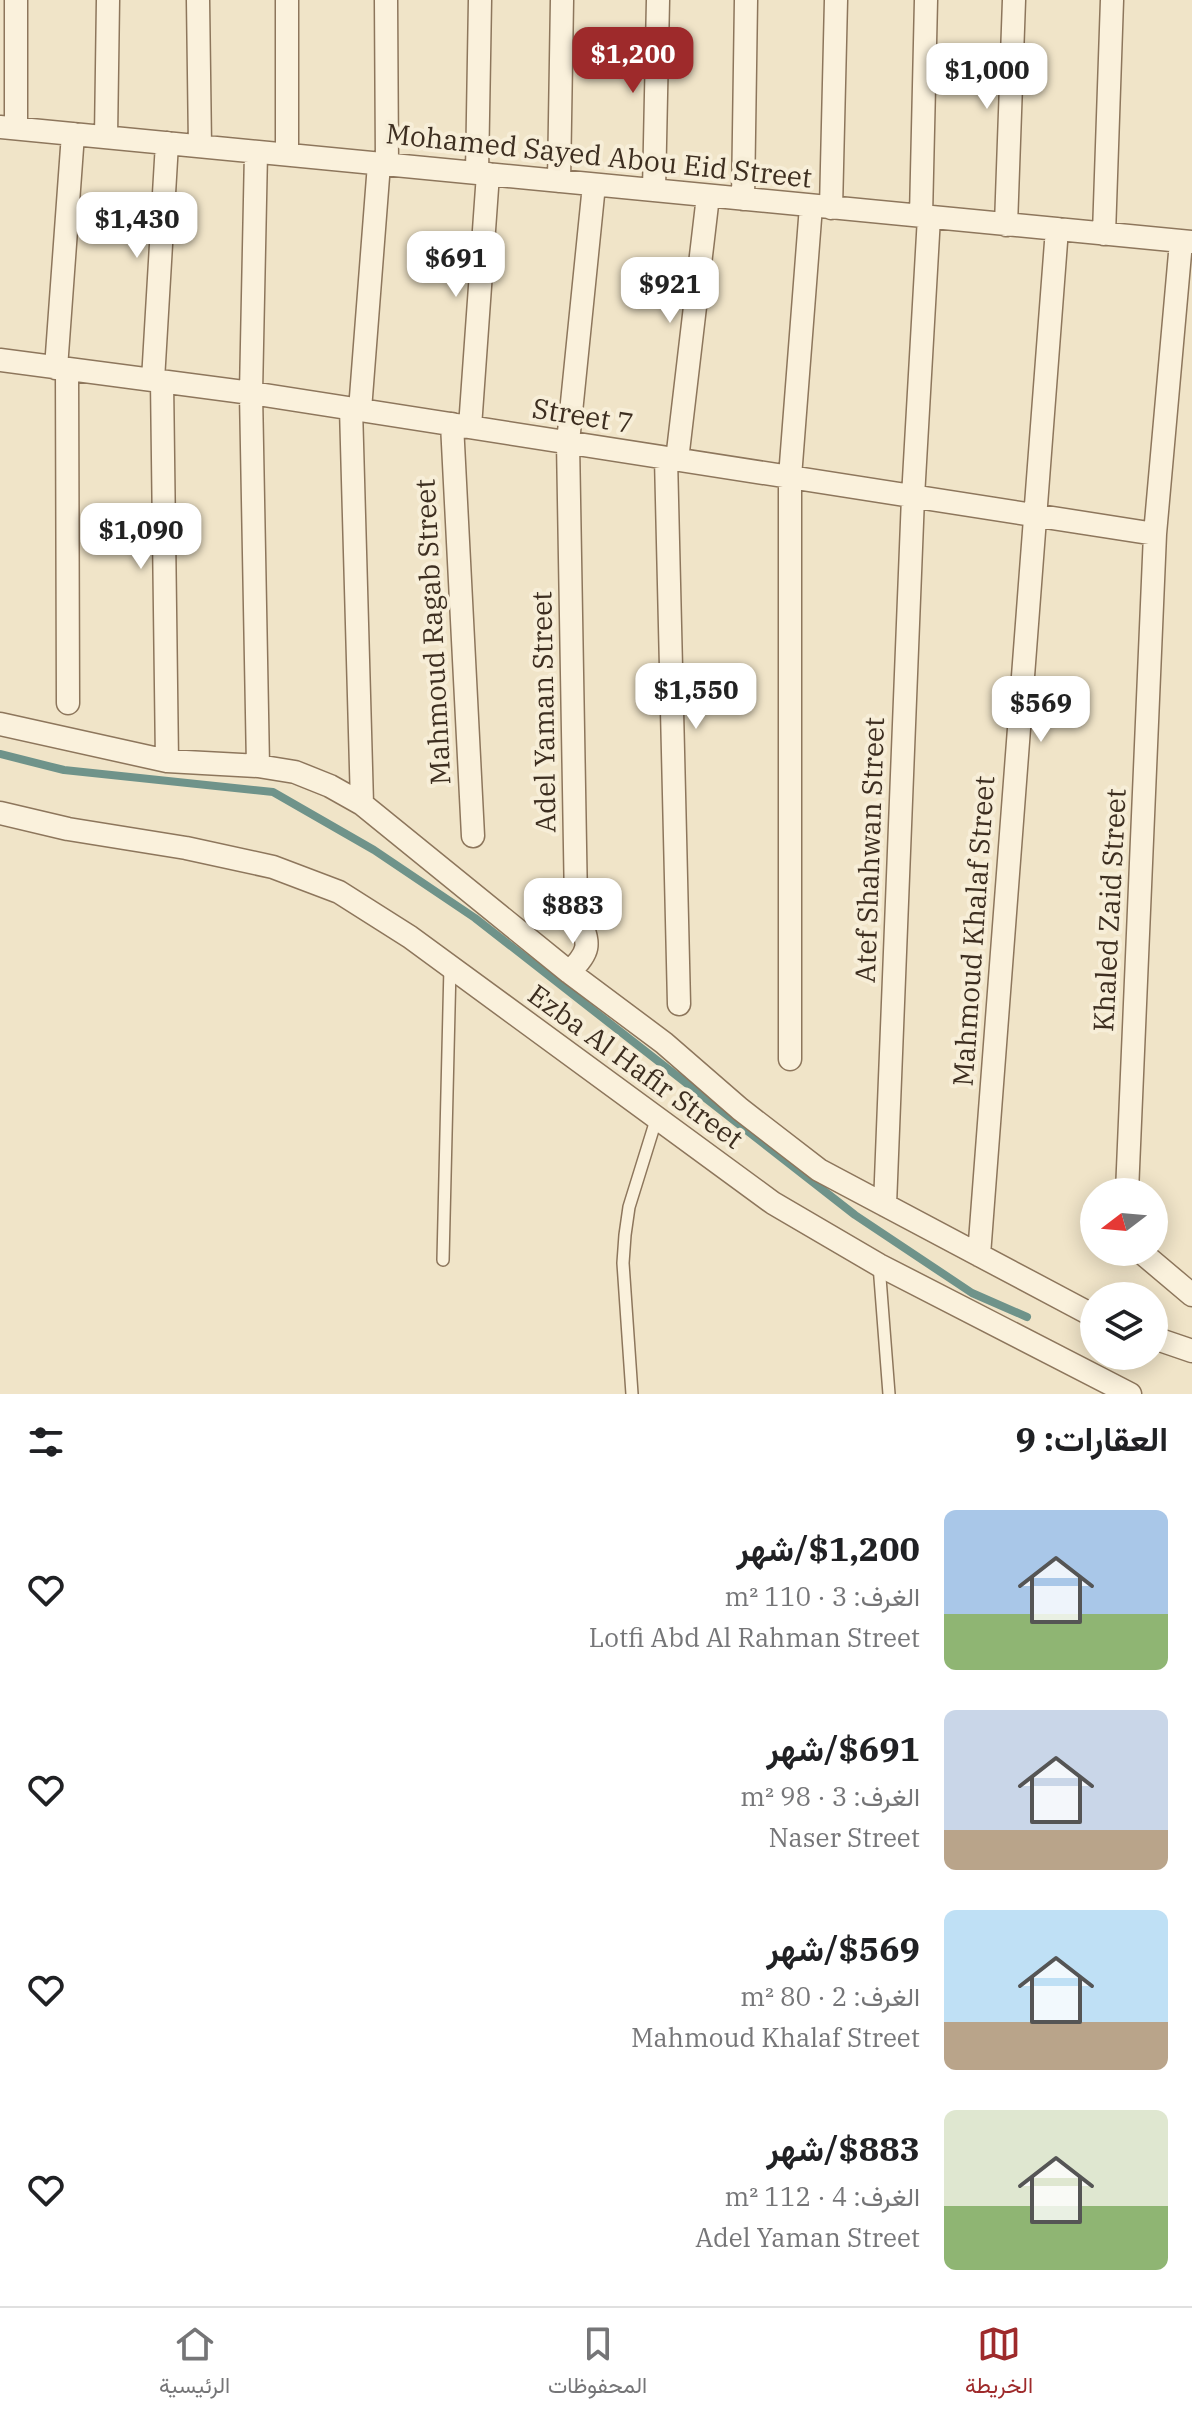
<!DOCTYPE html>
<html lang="ar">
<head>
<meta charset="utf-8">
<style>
  body { margin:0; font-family:"IBM Plex Serif",Vazirmatn,serif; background:#f6f6f6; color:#202124; direction:rtl; height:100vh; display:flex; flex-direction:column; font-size:30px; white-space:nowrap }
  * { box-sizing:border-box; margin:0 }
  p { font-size:26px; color:#757577 }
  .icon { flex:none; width:44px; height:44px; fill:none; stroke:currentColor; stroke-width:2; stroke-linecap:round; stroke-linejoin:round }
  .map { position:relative; height:1394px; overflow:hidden; direction:ltr }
  .sheet { display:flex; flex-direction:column; background:#fff; flex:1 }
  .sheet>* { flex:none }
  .needle { width:52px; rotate:254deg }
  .buttons { position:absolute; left:1080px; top:1178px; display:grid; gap:16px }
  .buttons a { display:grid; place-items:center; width:88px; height:88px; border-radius:50%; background:#fff; box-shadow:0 4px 20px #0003; font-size:40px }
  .price { position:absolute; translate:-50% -68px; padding:0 18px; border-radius:16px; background:#fff; color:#222; font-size:26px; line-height:52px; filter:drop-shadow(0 2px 4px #0008) }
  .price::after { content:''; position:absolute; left:50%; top:48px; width:24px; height:18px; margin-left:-12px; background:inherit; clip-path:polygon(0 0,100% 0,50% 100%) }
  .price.active { background:#9e2a2b; color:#fff }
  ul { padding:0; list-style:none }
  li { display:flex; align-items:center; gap:24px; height:200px; padding:0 24px }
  li span { display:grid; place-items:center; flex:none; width:224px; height:160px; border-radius:12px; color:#555 }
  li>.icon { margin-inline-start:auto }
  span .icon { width:96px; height:96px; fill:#fffc; stroke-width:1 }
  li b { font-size:34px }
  h2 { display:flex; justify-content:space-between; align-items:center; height:96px; padding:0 24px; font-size:34px }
  .dock { display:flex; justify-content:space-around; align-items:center; height:112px; border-top:2px solid #e0e0e0; background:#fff; font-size:22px; color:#757577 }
  .dock a { display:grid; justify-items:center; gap:4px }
  .dock .active { color:#9e2a2b }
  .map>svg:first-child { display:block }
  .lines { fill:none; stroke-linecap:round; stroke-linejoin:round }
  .stream { stroke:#6f938a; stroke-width:8 }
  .lane-casing { stroke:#8d765c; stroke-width:14 }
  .street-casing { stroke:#8d765c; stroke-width:25 }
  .lane { stroke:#faf1dc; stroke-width:11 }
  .street { stroke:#faf1dc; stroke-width:22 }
  .labels { text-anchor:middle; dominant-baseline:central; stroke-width:8; stroke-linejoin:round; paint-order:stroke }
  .street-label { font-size:28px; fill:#3d2e20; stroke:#f7eed8 }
</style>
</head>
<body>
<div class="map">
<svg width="1192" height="1394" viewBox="0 0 1192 1394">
  <rect width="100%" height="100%" fill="#f0e4c8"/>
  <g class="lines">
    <path class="stream" d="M0,754L64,770L273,792L374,850L475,918L855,1215L972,1293L1027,1317"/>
    <g class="lane-casing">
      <path id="lane" d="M443,1260L450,967
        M879,1265L889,1394
        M632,1394L623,1263L625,1235L629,1207L656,1120"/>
    </g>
    <g class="street-casing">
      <path id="street" d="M16,0V128
        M198,0L200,146
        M386,0L387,164
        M0,127L1192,242
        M106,137L108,0
        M256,152L251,393L258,766
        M287,154V0
        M477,173L480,0
        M559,181L562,0
        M654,190L658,0
        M743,199L746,0
        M831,208L836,0
        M921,216L926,0
        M1006,225L1014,0
        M1104,234L1112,0
        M0,360L251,393L1155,534
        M56,368L73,134
        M67,369L68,703
        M153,380L167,143
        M162,381L167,761
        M351,408L362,804
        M360,410L379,164
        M452,424L473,836
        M470,427L488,174
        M666,458L679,1004
        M677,460L708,196
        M0,724L167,761L258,766L295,772L330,786L362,804L569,972L664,1043L740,1109L819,1170L1094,1316
        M0,813L68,829L186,848L273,867L339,892L410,937L773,1203L879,1265L1130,1394
        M569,972C599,944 583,939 576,904L568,442L594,185
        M790,1059V477L811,206
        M1127,1192L1155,534L1181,242
        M885,1205L913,497L929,217
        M1141,1252L1192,1295
        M979,1255L1057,229
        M1154,1338L1192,1351"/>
    </g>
    <use href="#lane" class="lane"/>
    <use href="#street" class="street"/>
  </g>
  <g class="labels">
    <g class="street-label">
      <text transform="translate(599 155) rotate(6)">Mohamed Sayed Abou Eid Street</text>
      <text transform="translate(583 415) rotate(9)">Street 7</text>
      <text transform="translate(432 632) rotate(-93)">Mahmoud Ragab Street</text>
      <text transform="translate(543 712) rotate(-91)">Adel Yaman Street</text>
      <text transform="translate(869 850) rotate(-88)">Atef Shahwan Street</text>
      <text transform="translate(1109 910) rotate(-87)">Khaled Zaid Street</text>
      <text transform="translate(973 931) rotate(-86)">Mahmoud Khalaf Street</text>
      <text transform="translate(636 1066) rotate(36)">Ezba Al Hafir Street</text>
    </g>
  </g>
</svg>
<div class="buttons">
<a><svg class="needle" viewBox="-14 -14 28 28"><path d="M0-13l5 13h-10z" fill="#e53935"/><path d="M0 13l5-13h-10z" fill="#757577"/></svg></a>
<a><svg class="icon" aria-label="layers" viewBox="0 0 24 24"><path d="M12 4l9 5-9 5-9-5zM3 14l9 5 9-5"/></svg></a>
</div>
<b class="price active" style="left:633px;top:95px">$1,200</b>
<b class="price" style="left:987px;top:111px">$1,000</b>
<b class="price" style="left:137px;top:260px">$1,430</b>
<b class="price" style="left:456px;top:299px">$691</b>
<b class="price" style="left:670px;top:325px">$921</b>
<b class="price" style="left:141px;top:571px">$1,090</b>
<b class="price" style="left:696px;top:731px">$1,550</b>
<b class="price" style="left:1041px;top:744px">$569</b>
<b class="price" style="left:573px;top:946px">$883</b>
</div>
<section class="sheet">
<h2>العقارات: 9<svg class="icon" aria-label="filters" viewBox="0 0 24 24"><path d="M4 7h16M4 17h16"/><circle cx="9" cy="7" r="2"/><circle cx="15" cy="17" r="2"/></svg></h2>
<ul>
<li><span style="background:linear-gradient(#a9c7e8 65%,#8fb573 0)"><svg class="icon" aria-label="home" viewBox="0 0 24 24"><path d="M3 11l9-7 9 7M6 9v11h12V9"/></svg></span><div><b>$1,200/شهر</b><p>الغرف: 3 · 110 m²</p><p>Lotfi Abd Al Rahman Street</p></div><svg class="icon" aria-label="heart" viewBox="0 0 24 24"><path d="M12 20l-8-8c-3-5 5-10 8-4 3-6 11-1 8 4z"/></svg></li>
<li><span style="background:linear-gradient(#c9d6e8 75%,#b9a48a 0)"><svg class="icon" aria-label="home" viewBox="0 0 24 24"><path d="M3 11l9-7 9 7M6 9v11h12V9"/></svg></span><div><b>$691/شهر</b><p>الغرف: 3 · 98 m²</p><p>Naser Street</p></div><svg class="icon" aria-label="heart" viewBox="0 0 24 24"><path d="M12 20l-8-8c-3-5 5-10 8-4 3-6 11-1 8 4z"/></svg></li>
<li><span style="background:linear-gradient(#bfe0f5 70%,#b9a48a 0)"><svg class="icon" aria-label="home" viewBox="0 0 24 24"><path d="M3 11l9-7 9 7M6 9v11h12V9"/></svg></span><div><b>$569/شهر</b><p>الغرف: 2 · 80 m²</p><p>Mahmoud Khalaf Street</p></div><svg class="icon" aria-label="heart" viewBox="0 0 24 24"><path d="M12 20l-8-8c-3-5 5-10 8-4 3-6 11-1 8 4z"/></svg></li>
<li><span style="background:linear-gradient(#dfe7d0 60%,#8fb573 0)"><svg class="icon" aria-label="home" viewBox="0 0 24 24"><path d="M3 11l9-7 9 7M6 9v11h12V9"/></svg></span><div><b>$883/شهر</b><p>الغرف: 4 · 112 m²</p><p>Adel Yaman Street</p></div><svg class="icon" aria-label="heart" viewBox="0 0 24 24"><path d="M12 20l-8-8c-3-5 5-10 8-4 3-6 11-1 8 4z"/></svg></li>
</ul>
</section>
<nav class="dock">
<a class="active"><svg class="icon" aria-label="map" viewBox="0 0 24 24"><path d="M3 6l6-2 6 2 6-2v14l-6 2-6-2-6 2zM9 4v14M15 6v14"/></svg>الخريطة</a>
<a><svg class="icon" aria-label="saved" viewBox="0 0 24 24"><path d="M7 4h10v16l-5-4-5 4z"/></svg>المحفوظات</a>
<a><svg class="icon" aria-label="home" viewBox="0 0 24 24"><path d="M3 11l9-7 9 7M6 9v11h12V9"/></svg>الرئيسية</a>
</nav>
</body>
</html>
